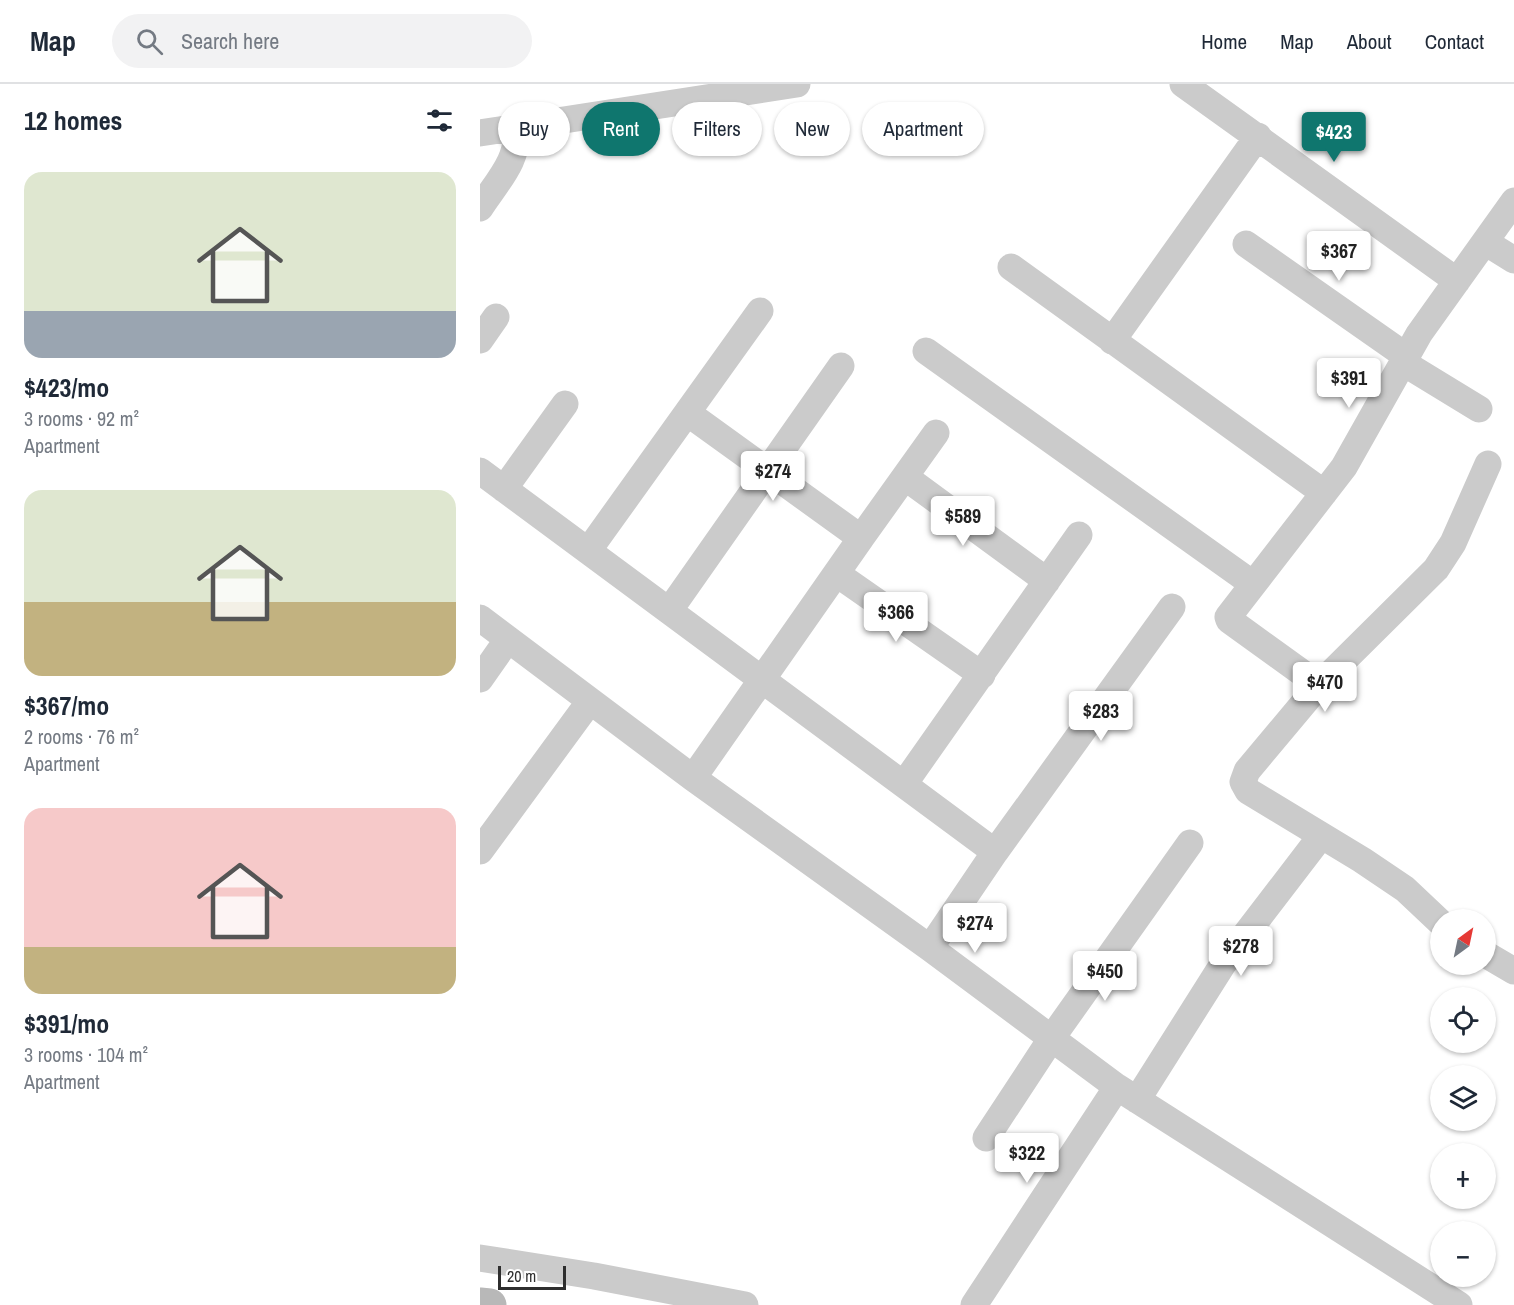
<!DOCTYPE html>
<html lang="en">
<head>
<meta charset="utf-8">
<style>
  body { margin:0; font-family:"Archivo Narrow",sans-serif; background:#f2f2f3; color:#1f2937; height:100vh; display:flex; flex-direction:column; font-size:22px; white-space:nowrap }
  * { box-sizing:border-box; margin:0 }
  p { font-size:20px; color:#747a83 }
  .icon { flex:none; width:33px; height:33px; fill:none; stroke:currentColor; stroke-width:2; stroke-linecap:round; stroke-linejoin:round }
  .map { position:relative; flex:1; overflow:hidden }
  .details { display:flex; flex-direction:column; background:#fff; width:480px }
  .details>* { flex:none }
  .top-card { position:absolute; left:18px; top:18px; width:570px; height:54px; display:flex; gap:12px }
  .needle { width:39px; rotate:33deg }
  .fabs { position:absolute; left:950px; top:825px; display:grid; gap:12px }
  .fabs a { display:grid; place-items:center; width:66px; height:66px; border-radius:50%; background:#fff; box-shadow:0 2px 4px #0004; font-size:30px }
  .scale { position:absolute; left:18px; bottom:15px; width:68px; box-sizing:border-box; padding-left:6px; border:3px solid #2e2e2e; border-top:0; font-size:16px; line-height:21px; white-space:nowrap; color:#2e2e2e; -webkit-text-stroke:4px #fff; paint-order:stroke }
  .price { position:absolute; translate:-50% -51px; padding:0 14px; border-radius:6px; background:#fff; color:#222; font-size:20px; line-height:39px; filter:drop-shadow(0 2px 3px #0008) }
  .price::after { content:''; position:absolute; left:50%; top:36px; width:18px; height:14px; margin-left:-9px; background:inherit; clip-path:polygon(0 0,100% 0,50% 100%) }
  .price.selected { background:#0f766e; color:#fff }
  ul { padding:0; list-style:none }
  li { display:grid; align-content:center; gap:12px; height:318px; padding:0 24px }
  li span { display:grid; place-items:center; height:186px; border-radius:18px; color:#555 }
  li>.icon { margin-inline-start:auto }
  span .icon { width:108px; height:108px; fill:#fffc; stroke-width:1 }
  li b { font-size:26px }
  h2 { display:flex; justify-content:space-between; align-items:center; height:72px; padding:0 24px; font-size:26px }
  .pill { padding:0 21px; border-radius:27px; background:#fff; box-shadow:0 2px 4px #0004; font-size:21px; line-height:54px }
  .pill.selected { background:#0f766e; color:#fff }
  header { display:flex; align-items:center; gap:36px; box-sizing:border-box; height:84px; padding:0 30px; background:#fff; border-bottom:2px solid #e0e1e3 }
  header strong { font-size:28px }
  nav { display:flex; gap:33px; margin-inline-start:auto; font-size:21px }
  .search { width:420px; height:54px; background:#f2f2f3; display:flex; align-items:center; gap:15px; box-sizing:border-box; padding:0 21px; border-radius:33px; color:#747a83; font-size:22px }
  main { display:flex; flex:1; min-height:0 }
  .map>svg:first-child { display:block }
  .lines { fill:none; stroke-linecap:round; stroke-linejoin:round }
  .street { stroke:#cbcbcb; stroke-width:27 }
  .secondary { stroke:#b8b8b8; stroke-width:33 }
</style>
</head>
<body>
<header>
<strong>Map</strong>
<div class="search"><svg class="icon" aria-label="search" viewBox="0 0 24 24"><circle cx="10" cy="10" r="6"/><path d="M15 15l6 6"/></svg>Search here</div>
<nav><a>Home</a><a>Map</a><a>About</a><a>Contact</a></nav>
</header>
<main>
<section class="details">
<h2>12 homes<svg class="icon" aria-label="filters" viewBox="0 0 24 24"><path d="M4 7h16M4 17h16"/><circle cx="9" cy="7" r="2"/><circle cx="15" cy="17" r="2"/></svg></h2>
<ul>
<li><span style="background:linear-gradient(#dfe7d0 75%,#9aa5b1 0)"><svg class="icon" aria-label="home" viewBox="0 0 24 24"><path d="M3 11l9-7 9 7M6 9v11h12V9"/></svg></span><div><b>$423/mo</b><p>3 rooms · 92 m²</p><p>Apartment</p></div></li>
<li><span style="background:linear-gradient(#dfe7d0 60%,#c2b280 0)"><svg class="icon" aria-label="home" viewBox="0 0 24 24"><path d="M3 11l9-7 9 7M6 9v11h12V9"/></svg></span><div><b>$367/mo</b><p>2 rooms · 76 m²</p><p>Apartment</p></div></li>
<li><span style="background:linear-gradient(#f6c9c9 75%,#c2b280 0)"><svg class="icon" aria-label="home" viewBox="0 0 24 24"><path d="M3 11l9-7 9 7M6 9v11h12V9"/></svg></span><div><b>$391/mo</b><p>3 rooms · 104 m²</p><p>Apartment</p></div></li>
</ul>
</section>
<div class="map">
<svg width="1034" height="1221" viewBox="0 0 1034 1221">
  <rect width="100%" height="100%" fill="#fff"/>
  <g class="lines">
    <path class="street" d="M703,0L977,197
      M0,49L317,0
      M0,124C16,99 42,73 35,43
      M1005,158L1034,176
      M766,160L926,272
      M531,183L844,409
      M0,256L16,233
      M632,257L778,52
      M446,267L773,500
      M922,278L999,325
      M209,330L381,454L213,694
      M0,387L515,768L450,864
      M425,393L567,497
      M24,405L85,320
      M381,454L456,349
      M108,467L280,227
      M357,490L502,591
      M189,527L361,282
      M0,534L213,694L450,864L637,1003L979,1221
      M0,595L28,555
      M839,601L749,536L748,533L864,383L939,250L1034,117
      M424,700L599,451
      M0,767L110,617
      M515,768L692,523
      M960,838L925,805L882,776L768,707L763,698L767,687L839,601L956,485L973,459L1008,380
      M1005,870L1034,887
      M657,1016L743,880L841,752
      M506,1054L571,955L710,759
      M0,1174L114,1192L265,1221
      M494,1221L637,1003"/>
    <path class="secondary" d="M0,1220L10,1221"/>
  </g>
</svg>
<div class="fabs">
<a><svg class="needle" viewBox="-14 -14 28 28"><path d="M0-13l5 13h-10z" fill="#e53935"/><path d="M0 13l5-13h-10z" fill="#747a83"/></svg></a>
<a><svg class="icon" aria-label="locate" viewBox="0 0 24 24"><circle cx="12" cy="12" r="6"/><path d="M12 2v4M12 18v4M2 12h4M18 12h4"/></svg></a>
<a><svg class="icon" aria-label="layers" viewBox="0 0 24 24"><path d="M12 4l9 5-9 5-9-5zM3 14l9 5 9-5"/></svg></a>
<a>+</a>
<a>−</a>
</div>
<div class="scale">20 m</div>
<b class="price selected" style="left:854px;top:79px">$423</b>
<b class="price" style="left:859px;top:198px">$367</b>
<b class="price" style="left:869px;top:325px">$391</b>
<b class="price" style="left:293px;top:418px">$274</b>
<b class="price" style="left:483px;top:463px">$589</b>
<b class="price" style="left:416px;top:559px">$366</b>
<b class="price" style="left:845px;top:629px">$470</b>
<b class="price" style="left:621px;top:658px">$283</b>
<b class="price" style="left:495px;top:870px">$274</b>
<b class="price" style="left:761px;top:893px">$278</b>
<b class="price" style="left:625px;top:918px">$450</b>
<b class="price" style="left:547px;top:1100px">$322</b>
<div class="top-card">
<a class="pill">Buy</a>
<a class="pill selected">Rent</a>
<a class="pill">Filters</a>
<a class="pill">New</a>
<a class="pill">Apartment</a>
</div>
</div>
</main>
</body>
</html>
